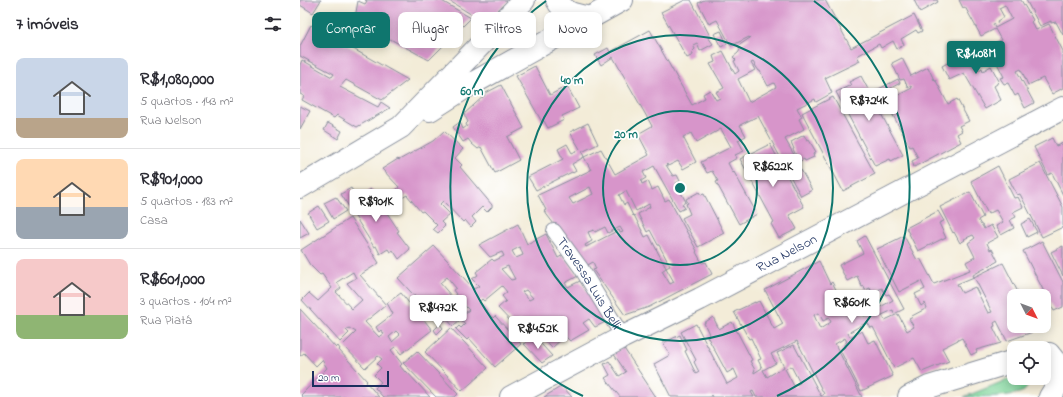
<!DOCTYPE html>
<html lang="pt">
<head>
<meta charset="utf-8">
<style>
  body { margin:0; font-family:"Indie Flower",sans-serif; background:#f2f2f3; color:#2b2b33; height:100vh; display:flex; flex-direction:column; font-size:15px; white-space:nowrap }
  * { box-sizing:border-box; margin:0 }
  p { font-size:13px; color:#7c7c81 }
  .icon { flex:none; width:22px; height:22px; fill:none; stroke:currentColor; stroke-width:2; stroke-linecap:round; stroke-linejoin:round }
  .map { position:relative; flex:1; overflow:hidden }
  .drawer { display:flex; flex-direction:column; background:#fff; width:300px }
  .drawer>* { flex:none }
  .hud { position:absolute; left:12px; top:12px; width:380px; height:36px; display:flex; gap:8px }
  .needle { width:26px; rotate:132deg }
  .controls { position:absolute; left:707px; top:289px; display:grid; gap:8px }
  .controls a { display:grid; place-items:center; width:44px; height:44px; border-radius:8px; background:#fff; box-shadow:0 2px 10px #0003; font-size:20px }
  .scale { position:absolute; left:12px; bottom:10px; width:77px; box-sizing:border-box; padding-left:4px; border:2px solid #1b2f5e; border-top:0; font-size:11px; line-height:14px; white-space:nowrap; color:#1b2f5e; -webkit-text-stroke:3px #fff; paint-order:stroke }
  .price { position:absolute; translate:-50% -34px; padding:0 9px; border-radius:4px; background:#fff; color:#222; font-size:13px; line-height:26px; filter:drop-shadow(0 1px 2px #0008) }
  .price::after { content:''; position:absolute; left:50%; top:24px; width:12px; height:9px; margin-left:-6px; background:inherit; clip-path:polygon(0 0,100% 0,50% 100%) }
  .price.current { background:#0f766e; color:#fff }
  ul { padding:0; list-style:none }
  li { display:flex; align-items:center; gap:12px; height:100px; padding:0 16px }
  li+li { border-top:1px solid #e1e1e2 }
  li span { display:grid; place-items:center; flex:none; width:112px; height:80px; border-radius:8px; color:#555 }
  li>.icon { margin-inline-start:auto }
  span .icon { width:48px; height:48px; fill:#fffc; stroke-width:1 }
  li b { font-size:17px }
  h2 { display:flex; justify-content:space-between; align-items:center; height:48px; padding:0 16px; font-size:17px }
  .pill { padding:0 14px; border-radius:8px; background:#fff; box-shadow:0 2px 10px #0003; font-size:14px; line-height:36px }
  .pill.current { background:#0f766e; color:#fff }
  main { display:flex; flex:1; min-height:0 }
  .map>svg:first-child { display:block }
  .green { fill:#7dd398; stroke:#4c817b }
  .building { fill:#d795ca; fill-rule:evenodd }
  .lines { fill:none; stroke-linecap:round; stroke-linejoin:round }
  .lane-casing { stroke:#878e9b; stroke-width:16 }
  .street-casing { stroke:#878e9b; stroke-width:24 }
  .secondary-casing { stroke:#878e9b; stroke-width:24 }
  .lane { stroke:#fff; stroke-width:14 }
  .street { stroke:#fff; stroke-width:22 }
  .secondary { stroke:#fff; stroke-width:22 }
  .ring { fill:none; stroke:#0f766e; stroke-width:2 }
  .labels { text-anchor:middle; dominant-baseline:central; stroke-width:3.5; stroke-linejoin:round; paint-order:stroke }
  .street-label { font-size:14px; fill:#1b2f5e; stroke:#fff }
  .centre { fill:#0f766e; stroke:#fff; stroke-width:2 }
  .ring-label { font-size:12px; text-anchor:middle; font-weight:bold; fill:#0f766e; stroke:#fff; stroke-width:3.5; stroke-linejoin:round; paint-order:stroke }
</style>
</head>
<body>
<main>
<section class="drawer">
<h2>7 imóveis<svg class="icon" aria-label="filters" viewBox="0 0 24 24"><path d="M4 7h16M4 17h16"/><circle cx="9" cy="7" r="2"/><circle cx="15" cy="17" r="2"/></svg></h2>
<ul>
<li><span style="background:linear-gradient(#c9d6e8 75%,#b9a48a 0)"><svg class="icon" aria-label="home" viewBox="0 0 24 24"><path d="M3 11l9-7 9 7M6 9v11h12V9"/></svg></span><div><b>R$1,080,000</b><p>5 quartos · 143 m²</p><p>Rua Nelson</p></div></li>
<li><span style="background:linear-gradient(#ffd9b3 60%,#9aa5b1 0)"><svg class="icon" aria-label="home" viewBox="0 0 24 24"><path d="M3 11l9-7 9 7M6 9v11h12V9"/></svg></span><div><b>R$901,000</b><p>5 quartos · 183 m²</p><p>Casa</p></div></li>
<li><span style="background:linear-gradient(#f6c9c9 70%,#8fb573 0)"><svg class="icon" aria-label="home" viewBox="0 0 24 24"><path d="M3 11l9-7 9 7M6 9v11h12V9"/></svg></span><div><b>R$601,000</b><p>3 quartos · 104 m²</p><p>Rua Piatá</p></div></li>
</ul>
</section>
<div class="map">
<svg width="763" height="397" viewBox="0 0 763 397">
  <rect width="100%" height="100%" fill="#fff"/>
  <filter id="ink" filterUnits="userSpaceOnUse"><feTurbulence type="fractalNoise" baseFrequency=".025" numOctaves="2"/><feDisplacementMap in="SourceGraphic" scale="8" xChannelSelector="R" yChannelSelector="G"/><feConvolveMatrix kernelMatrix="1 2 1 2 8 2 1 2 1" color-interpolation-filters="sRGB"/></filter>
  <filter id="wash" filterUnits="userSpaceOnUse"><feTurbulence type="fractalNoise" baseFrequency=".012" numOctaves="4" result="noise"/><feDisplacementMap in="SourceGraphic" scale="16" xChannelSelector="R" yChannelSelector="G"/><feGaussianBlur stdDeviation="0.9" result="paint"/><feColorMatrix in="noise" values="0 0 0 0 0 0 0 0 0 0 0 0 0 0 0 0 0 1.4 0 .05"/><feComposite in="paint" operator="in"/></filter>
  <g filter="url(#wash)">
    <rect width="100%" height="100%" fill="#f3ecd8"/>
    <path class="green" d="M714,377V378H726L728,380C728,384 728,388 724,391C713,397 679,397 664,397Z"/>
    <g id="blocks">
      <path class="building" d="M0,0H21L13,13L0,5Z
        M65,0H140L171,18L129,60L66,26L55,18L58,1L65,4L67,1Z
        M148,0H209L185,25L177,18Z
        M385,0H391L410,36L408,37L413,44L400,51L397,43L393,45L395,49L392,52L393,55L387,58L361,12Z
        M404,0H525L551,48L614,15L622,31L618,33L616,30L601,39L604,45L597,49L593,41L581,48L579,44L557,56L560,61L525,78L532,93L516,102L515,99L497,108L502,117L499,119L504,129L485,139L497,160L485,166L458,116L440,125L446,136L438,140L444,151L435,155L437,158L428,163L433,173L434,172L457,214L439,224L416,182L418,181L412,171L407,173L401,162L431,147L421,129L396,143L391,133L383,137L396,162L383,169L378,161L368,166L367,164L366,165L373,176L377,175L380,181L376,183L386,202L382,204L385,208L379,211L354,166L343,172L346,178L341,181L342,184L348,181L352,190L358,187L365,201L369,199L397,251L396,252L402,263L406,262L412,274L349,307L325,315L293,270L296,269L293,262L286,266L244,211L246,210L238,195L291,170L284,157L301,149L315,174L349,155L338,134L352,126L313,57L301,65L295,55L308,48L310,52L350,30L392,105L405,98L403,94L410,90L416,100L420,98L416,92L424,88L410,64L415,62L413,56L423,51L435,74L439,71L434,61L436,60L433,57L438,53L440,50L438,46L450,38L449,37L431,46L417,20L409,24L398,3ZM453,62L459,71H460L468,86L474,83L476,87L449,102L438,79L455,70L451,63ZM290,187L293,194L273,204L269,198ZM326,191L336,211L349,204L350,207L338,214L347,232L350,230L358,245H359L370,266L366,268L374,282L370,284L362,271L366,268L349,235L345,237L334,215L333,216L327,203L324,205L319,195ZM305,227L308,233L320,227L323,232L320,233L319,230L286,247L285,245L292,241L288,232L294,230L295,232Z
        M614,0H637L638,2L620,12Z
        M659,0H721L733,20L731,22L736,30L749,24L763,51V88L752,94L743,78L728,85L721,69L717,71L734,103L725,108L718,94L715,96L708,83L704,84L700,78L704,77L692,53L695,51L691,45L701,40L695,29L681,36L665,7L663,8ZM705,5L712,19L695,28L693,24L698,23L697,21L704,17L699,8Z
        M726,0H763V35L756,22L751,23V21L740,26Z
        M11,25L108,80L82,100L46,80L40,87L78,107L81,102L90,108L57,127L37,115L34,118L2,100L4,96L0,94V65L2,60L32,77L34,74L0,56V46Z
        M421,31L427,44L421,47L414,34Z
        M682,43L690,59L676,66L678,71L682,68L683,71L691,66L699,81L697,83V84L694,86L701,100L685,109L664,73L649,80L642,66L675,48V47Z
        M602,58L611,76L628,67L634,80L635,79L648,104L657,99L669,121L659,126L662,131L657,134L661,142L614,167L612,161L618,158L612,146L610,147L587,104L583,106L575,91L598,79L600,83L582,93L587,101L612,88L611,86L608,88L604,79L600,80L592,63Z
        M235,66L250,95L267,86L279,108L262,116L264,120L248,128L244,121L242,122L216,76Z
        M561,76L603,155L591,161L590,159L575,166L536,92L551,85L549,82Z
        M201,85L224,128L207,137L219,160L195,173L181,147L178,149L172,144L168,139L163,142L153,127L160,122L163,129L167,126L166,124L168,122L164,114L185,95L184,94Z
        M533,97L575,174L543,191L502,113Z
        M0,106L10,111L0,129Z
        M28,123L42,131L38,139L24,130Z
        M288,123L298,144L282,152L284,157L272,164L276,171L273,173L272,172L236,190L228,177L263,159L258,149L267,144L272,153L280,149L270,132Z
        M144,131L163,149L155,158L162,165L160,167L192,205V207L187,212L182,207L172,217L176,222L171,227L165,220L163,222L143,201L140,204L150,214L141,222L145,226L138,233L133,229L137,225L123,211L121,212L107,195L102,198L101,196L98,198L93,194L99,187L82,169L98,159L99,160L133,141Z
        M504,135L507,141L509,140L516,152L513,154L514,157L505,161L504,159L499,162L493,149H494L491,142Z
        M752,138L756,146L763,143V195L752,173L748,175L734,147Z
        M470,144L504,207L489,215L497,229L479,238L471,224L474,222L440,159Z
        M740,163L763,207V227L742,237L720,194L717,195L709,179Z
        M698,166L714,198L718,197L723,207L713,212L716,217L710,220L714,228L701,235L696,226L703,222L696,210L688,214L671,181Z
        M501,170L512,190L501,196L490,176Z
        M51,188L57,198L71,189L99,231L97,232L110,249L99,259L93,250L90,252L88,249L80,254L76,246L74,247L41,194Z
        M399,192L401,195L404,194L424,233L398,247L382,218L390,214L386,204L388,203L386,199Z
        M670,192L683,217L678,220L681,225H682L684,229L691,225L698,237L687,243L690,250L692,249L698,261L673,275L674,277L703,263L720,296H714V326H743L744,328L707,341L697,321L694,323L695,326L693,327L701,343L676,350L677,352L671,355L662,338L642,348L649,361L622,372L614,358L594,368L573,327L571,328L567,322L548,333L550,337L562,331L568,343L575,340L593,376L561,391L540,350L545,347L544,344L547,342L545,338L535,344L562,397H478L477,396L475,397H456L453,391L451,392L454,397H412L411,395L410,397H371L354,364L370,355L363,343L380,335L387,350L385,351L396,374L399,372L394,362L396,360L381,332L396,324L427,384L438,378L434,369L427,373L407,336L409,334L404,323L413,317L419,329L432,322L452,360L450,361L455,370L454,371V373L462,368L458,360L461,359L451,338L449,339L434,312L455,302V303L459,301L474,329L483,324L465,290L519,261L530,284L532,282L541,299L553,293L564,316L593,300L589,294L586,295L582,288L572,293L570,288L565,290L564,286L562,287L557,276L547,281L539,265L563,253L557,241L565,236L604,309L594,314L593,310L582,315L585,320L598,314L607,331L614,327L609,319L613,317L612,316L627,308L625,303L621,306L615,294L625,289L621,281L599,292L577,249L604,236L617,260L620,258L634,284L670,270L666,262L675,257L668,243L675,238L673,235L664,239L665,240L660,243L654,232L653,233L640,207ZM674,277L692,312L688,313L675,287L662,293L657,284ZM519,313L523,321L529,318L531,322L520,329L514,315ZM497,341L524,394L521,396L494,345L477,353L484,367L467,377L463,370L476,363L471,354ZM491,366L500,383L494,386L485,369Z
        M36,197L46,211L33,219L24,203Z
        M19,206L29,221L17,228L8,213Z
        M638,211L644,221L639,223L646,238L642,240V239L618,251L606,228Z
        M50,218L79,263L60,275L86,305L65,322L79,337L84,334L81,330L79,332L76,327L93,314L87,303L101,293L109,303L110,302L132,330L101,354L95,347L91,350L102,364L100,366L105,372L106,371L130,397H83L75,388L81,382L74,375L81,368L77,364L82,359L78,356L65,368L43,345L56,332L49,328L46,330L49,333L40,342L2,300L9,293L18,301L32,288L22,274L20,275L10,265L1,250ZM53,272L56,278L47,283L62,300L52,309L36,292L41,288L37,282ZM96,331L100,335L92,342L89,337Z
        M0,219L9,233L0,238Z
        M730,219L737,232L727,237L721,224Z
        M218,224L227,244L246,234L258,258L263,255L278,276L265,283L268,287L280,281L308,321L295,327L289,319L283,323L289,330L270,341L265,336L252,348L232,328L228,331L219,320L214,325L198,308L206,301L202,296L207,292L202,286L184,301L182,299L179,302L193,318L195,316L221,344L195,367L169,338L167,340L156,329L159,326L161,328L165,324L161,319L153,326L147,319L143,321L138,315L141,311L139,309L132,315L98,278L134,246L174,289L179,286L172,279L178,275L176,272L192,259L194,261L204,256L202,252L190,257L179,245ZM220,247L223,255L216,258L212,251ZM208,266L215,279L211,280L201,269ZM147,277L156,288L153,290L158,297L152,302L157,309L163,304L169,310L160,317L154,311L152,314L143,304L152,297L140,283ZM226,290L233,298L229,300L222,292Z
        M742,241L763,282V307L754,311L723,251Z
        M763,246V276L751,252Z
        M0,309L36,348L38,346L40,349L39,350L67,381L66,382L79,397H3L1,395L27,368L22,360L16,366L4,353L0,356Z
        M140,324L143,328L137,334L134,330Z
        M151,328L188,368L162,391L125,352Z
        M234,336L252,356L242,363L224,344Z
        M323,347L356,397H320L305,378L310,375L304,364L309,361L319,376L326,372L313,353Z
        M117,351L158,394L155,397H136L103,363Z
        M262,386L272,397H244Z"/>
    </g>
  </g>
  <g filter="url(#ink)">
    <use href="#blocks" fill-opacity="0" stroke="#878e9b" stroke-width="1"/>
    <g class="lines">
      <g class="lane-casing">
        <g id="lane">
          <path id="s1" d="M254,231L281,268L323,337"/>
        </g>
      </g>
      <g class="street-casing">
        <g id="street">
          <path id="s2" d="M211,397L323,337L400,299L763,108"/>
        </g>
      </g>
      <g class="secondary-casing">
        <path id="secondary" d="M257,0C264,14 276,15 290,18
          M130,110L166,87L322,0
          M0,187L101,127L224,0
          M749,354L761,369L758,384L750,397
          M609,397L629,387L714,361"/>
      </g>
      <use href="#lane" class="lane"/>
      <use href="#street" class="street"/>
      <use href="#secondary" class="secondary"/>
    </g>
  </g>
  <g class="ring">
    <circle cx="380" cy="188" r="77"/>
    <circle cx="380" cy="188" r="153"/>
    <path d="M283 396A230 230 0 0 1 246 1M514 1A230 230 0 0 1 477 396"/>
  </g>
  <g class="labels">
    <g class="street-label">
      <text stroke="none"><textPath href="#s2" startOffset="311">Rua Nelson</textPath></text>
      <text stroke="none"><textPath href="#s1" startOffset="63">Travessa Luis Belli</textPath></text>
    </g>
  </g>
  <circle cx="380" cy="188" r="6" class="centre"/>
  <g class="ring-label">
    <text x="272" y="84">40 m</text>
    <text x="172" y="95">60 m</text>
    <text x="326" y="138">20 m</text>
  </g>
</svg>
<div class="controls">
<a><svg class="needle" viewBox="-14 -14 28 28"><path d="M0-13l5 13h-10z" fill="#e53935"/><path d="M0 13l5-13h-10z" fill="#7c7c81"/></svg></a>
<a><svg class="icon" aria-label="locate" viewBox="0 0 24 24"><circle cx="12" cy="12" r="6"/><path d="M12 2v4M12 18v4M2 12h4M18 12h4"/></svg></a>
</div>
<div class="scale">20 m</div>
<b class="price current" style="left:676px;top:75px">R$1.08M</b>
<b class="price" style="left:569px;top:122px">R$724K</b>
<b class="price" style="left:473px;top:188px">R$622K</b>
<b class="price" style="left:76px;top:223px">R$901K</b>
<b class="price" style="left:552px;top:324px">R$601K</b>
<b class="price" style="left:138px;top:329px">R$472K</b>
<b class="price" style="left:238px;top:350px">R$452K</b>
<div class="hud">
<a class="pill current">Comprar</a>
<a class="pill">Alugar</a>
<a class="pill">Filtros</a>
<a class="pill">Novo</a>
</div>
</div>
</main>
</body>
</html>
